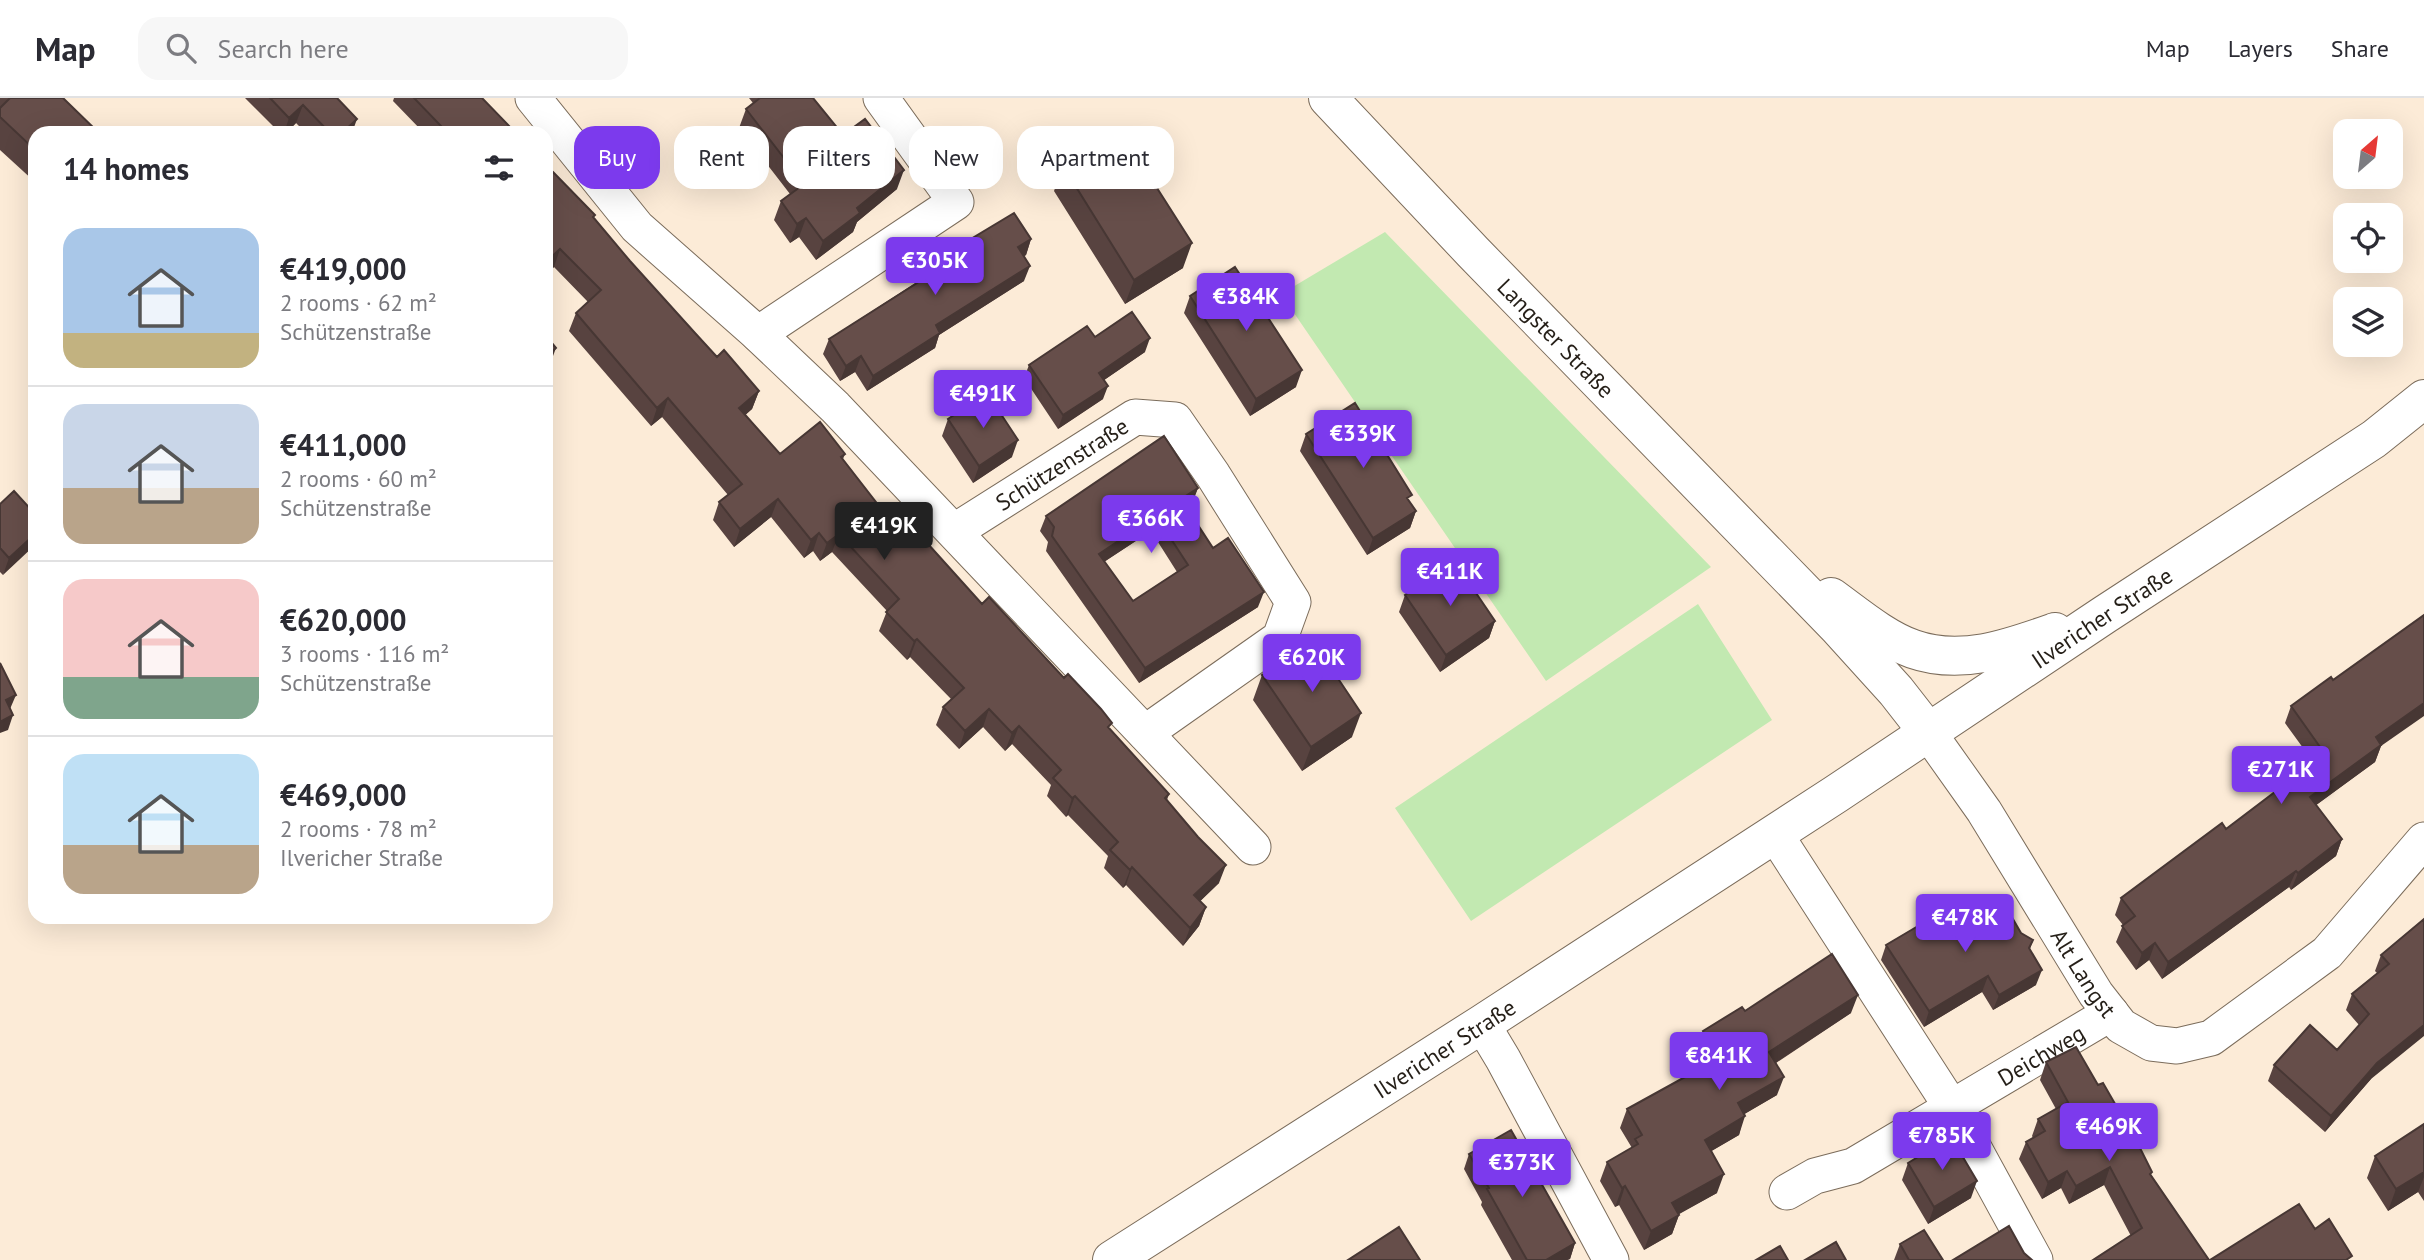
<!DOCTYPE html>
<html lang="en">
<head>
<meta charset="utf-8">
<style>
  body { margin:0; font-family:"PT Sans",sans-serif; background:#f7f7f7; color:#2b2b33; height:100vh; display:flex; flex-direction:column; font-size:26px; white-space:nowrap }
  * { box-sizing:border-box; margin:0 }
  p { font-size:23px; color:#7c7c81 }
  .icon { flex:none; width:38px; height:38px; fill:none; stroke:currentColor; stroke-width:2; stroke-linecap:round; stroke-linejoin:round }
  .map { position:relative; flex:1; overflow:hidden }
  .details { position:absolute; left:28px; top:28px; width:525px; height:798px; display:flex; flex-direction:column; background:#fff; border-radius:21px; box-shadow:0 7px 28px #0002 }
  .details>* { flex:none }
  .guide { position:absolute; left:574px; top:28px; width:665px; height:63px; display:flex; gap:14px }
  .needle { width:46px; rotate:28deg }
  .controls { position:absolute; left:2333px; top:21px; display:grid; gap:14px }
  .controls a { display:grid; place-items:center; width:70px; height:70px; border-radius:14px; background:#fff; box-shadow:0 7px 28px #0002; font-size:35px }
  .price { position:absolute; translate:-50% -60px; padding:0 16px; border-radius:7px; background:#7c3aed; color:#fff; font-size:23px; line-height:46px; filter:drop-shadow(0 2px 4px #0008) }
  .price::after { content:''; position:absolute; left:50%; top:42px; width:21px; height:16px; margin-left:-10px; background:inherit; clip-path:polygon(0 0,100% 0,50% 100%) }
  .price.current { background:#222; color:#fff }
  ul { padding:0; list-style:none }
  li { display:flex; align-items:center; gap:21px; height:175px; padding:0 35px }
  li+li { border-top:2px solid #e1e1e2 }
  li span { display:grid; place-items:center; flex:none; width:196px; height:140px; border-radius:21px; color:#555 }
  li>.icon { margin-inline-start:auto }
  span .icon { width:84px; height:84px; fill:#fffc; stroke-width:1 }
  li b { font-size:30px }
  h2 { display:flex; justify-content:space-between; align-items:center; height:84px; padding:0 35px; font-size:30px }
  .pill { padding:0 24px; border-radius:21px; background:#fff; box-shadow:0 7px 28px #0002; font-size:24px; line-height:63px }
  .pill.current { background:#7c3aed; color:#fff }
  header { display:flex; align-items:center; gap:42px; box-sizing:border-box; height:98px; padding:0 35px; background:#fff; border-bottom:2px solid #e1e1e2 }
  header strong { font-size:33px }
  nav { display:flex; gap:38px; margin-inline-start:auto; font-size:24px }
  .search { width:490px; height:63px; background:#f7f7f7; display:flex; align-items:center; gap:18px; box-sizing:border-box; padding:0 24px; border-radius:21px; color:#7c7c81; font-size:26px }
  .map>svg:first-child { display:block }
  .green { fill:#c2e9b1 }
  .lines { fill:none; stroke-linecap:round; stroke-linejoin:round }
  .street-casing { stroke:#7b6c5b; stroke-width:37 }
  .secondary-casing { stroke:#7b6c5b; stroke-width:40 }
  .street { stroke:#fff; stroke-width:35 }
  .secondary { stroke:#fff; stroke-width:38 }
  .wall { fill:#584340; fill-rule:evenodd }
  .shaded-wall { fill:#473734 }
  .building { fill:#664e4a; stroke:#473734; stroke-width:2; fill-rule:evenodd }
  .labels { text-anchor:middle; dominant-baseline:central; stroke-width:7; stroke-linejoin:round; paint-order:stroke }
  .street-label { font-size:23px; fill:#251f18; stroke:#fefbf6 }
</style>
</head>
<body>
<header>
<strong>Map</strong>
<div class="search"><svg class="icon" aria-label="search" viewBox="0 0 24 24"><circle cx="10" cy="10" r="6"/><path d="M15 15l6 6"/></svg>Search here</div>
<nav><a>Map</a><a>Layers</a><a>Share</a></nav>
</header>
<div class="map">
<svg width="2424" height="1162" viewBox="0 0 2424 1162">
  <rect width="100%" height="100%" fill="#fcebd7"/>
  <path class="green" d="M1385,134L1711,469L1546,583L1281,196Z
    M1698,506L1772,622L1471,823L1395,710Z"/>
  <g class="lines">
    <g class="street-casing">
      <g id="street">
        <path d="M533,0L637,129L758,236L835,309L1253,749"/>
        <path d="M758,236L956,104L881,0"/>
        <path id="s1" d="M955,433L1135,319L1175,322L1213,377L1293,504L1280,540L1145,635"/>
        <path id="s2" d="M1928,634L1984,713L2096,896L2121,928L2151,945L2177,948L2211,940L2327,855L2424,742"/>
        <path d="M1775,736L1952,1010L2035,1162"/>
        <path d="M1482,926L1503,961L1611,1162"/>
        <path id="s3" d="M1787,1094L1815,1078L1853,1068L2111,915"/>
      </g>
    </g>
    <g class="secondary-casing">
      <g id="secondary">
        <path id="s4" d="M1328,0L1473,154L1838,529L1896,593L1928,634"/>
        <path d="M1831,499C1856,517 1884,541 1913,551C1961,568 2010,550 2055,534"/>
        <path id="s5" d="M1112,1162L1482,926L1836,696L2104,517L2374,341L2424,301"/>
      </g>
    </g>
    <use href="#street" class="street"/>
    <use href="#secondary" class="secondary"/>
  </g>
  <path class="wall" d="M0,0H63L35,35V84L0,52Z
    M245,0H337L352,35H306L296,25L286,35H280Z
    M394,0H482L513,32L512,35H424L393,3Z
    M749,0H813L843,37L897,91L857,124L853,134L816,162L799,139L790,145L774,122L781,103L790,96L739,30L746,11L753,5Z
    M1063,68L1183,170L1125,206L1054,93Z
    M546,80L594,120L630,163L717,259L759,293L752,311L745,317L780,356H845L843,361L900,435L982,506L1110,631L1169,696L1167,702L1219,785L1200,803L1206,809L1199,828L1183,848L1126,787L1123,790L1104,770L1108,758L1068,717L1066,719L1047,698L1051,687L1012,646L1005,653L983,629L959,651L936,627L943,609L951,601L910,559L907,562L879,533L887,513L832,454L820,463L813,453L804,460L771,419L734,449L713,422L719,404L728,397L662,319L651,328L569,233L576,215L588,204L554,169L546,176Z
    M1031,141L1026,157L1024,158V183L939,237L935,250L867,293L855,274L840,283L823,256L829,241L926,178L931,165Z
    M1190,198L1296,289L1250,318L1184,215Z
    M1095,239L1145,254L1104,282L1103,301L1058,331L1024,280L1029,267Z
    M948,321L1012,359L973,385L942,338Z
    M1306,336L1410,404L1416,413L1410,430L1367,457L1300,353Z
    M1198,390L1192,405L1186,409L1213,450L1258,509L1139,585L1046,453L1048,444L1040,433L1046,418ZM1151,433L1177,474L1133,503L1104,464Z
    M0,406L35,416L3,477L0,474Z
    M1405,497L1495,523L1489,540L1440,574L1399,514Z
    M1262,577L1352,639L1302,673L1253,602Z
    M2291,608L2381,648L2375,664L2316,707L2342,741L2336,758L2291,792L2289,789L2162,881L2149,862L2136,872L2116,844L2123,827L2115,817L2121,800L2226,731L2314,665L2285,625Z
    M2424,821L2371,981L2325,1034L2268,983L2274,967L2337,952L2359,927L2346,912L2352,896L2377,875L2375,873L2381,857Z
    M1941,828L2021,835L2033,842L2030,851L2036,887L1993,912L1982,894L1924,929L1881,862L1886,847Z
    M1745,913L1851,915L1776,965L1777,997L1744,1016L1739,1037L1711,1053L1717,1095L1678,1116L1679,1117L1672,1136L1644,1152L1619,1107L1615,1109L1600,1083L1607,1064L1632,1050L1620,1030L1627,1011L1692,976L1700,957L1696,951L1703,933Z
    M2046,964L2151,1077L2209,1162L2131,1138L2104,1087L2069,1106L2061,1090L2042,1101L2019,1061L2026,1044L2033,1040L2032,1038L2038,1021L2056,1011L2040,982Z
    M2424,1026V1103L2418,1094L2388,1113L2367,1080L2375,1058Z
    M1469,1056L1575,1145L1570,1161L1567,1162H1512L1481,1107L1482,1104L1464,1071Z
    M1908,1065L1971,1100L1928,1126L1902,1082Z
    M1900,1146L1943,1162H1894Z"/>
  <path class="shaded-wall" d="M303,7L296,25L286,35H284L289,20Z
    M357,21L352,35H342Z
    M904,72L897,91L857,124L853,134L816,162L823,143L857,110Z
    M806,120L799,139L790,145L797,126Z
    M1031,141L1026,157L1013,165L1018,149Z
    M1192,145L1183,170L1125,206L1134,182Z
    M560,151L554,169L546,176V164Z
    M1030,168L1024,183L939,237L935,250L867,293L873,278L936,227Z
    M1150,240L1145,254L1094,289L1099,275Z
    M556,250L553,258L546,265V259Z
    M861,258L855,274L840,283L846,268Z
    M1302,272L1296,289L1250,318L1256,301Z
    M1108,288L1103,301L1058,331L1063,317Z
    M759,293L752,311L732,329L739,310Z
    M668,300L662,319L651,328L657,310Z
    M1018,342L1012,359L973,385L979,368Z
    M1198,390L1192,405L1175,416L1181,401Z
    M778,401L771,419L734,449L740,431Z
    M1416,413L1410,430L1367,457L1373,440Z
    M1156,418L1151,433L1093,471L1099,456Z
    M819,435L813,453L804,460L811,442Z
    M35,436V447L3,477L9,460Z
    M839,436L832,454L820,463L827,445Z
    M1264,494L1258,509L1139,585L1145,570Z
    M1495,523L1489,540L1440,574L1446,557Z
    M917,541L910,559L907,562L914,543Z
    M16,597L10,611L6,602Z
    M2424,605V618L2381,648L2375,664L2304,716L2310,699L2376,639Z
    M989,611L983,629L959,651L965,633Z
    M1361,615L1352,639L1302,673L1311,649Z
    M13,617L8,632L0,635V624Z
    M1019,628L1012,646L1005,653L1012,635Z
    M1075,698L1068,717L1066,719L1072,700Z
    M2342,741L2336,758L2291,792L2298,775Z
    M1226,767L1219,785L1187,816L1194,797Z
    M1132,769L1126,787L1123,790L1130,772Z
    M2296,773L2289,789L2162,881L2168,864Z
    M1206,809L1199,828L1183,848L1190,830Z
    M2155,845L2149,862L2136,872L2142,855Z
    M2042,872L2036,887L1993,912L1999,897Z
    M1988,878L1982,894L1924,929L1929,913Z
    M1858,897L1851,915L1763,973L1769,954Z
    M2424,927V938L2371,981L2325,1034L2331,1018L2377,965Z
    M1784,979L1777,997L1731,1024L1738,1005Z
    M1745,1018L1739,1037L1698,1061L1705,1042Z
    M2110,1069L2104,1087L2069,1106L2076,1088Z
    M2067,1073L2061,1090L2042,1101L2048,1084Z
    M2424,1074V1079L2418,1094L2388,1113L2396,1091Z
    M1724,1076L1717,1095L1665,1124L1672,1105Z
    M1977,1083L1971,1100L1928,1126L1934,1109Z
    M1625,1088L1619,1107L1615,1109L1622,1090Z
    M1679,1117L1672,1136L1644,1152L1651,1133Z
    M1575,1145L1570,1161L1567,1162H1546Z"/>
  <path class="building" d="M10,0H63L99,35H35V52L0,19V10Z
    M270,0H337L357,21L342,35H330L303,7L289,20Z
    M414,0H482L513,32L510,35H434L441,28Z
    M760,0H813L843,37L865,21L904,72L857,110L860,115L823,143L806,120L797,126L781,103L804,86L746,11Z
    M1120,32L1192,145L1134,182L1063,68Z
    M553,74L595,117L593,119L630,163L695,235L717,259L724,252L759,293L739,310L780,356L820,324L845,356L841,359L900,435L910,426L982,506L989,499L1064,580L1068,576L1101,611L1112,625L1108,629L1169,696L1165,700L1198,739L1226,767L1194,797L1206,809L1190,830L1132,769L1130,772L1110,752L1118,744L1075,698L1072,700L1053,680L1061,672L1019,628L1012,635L989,611L965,633L943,609L964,590L917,541L914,543L886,514L899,501L839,436L827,445L819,435L811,442L778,401L740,431L719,404L742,386L668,300L657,310L576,215L601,192L560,151L546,164V80Z
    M1014,115L1031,141L1018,149L1030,168L936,227L940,235L873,278L861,258L846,268L829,241L936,173L931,165Z
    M1235,169L1302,272L1256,301L1190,198Z
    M1132,214L1150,240L1099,275L1108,288L1063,317L1029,267L1087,228L1095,239Z
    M546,238L556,250L546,259Z
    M987,295L1018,342L979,368L948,321Z
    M1355,305L1412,397L1407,400L1416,413L1373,440L1306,336Z
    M1164,338L1198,390L1181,401L1213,450L1228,440L1264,494L1145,570L1052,438L1054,429L1046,418ZM1156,418L1188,467L1133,503L1099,456Z
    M14,393L35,416V436L9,460L0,450V406Z
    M1455,464L1495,523L1446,557L1405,497Z
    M2424,517V605L2376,639L2381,647L2310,699L2342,741L2298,775L2296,773L2168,864L2155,845L2142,855L2122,828L2135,818L2121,800L2222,725L2226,731L2325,656L2291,608L2331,579L2333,582Z
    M1313,543L1361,615L1311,649L1262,577Z
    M0,565L16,597L6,602L13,617L0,624Z
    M1974,809H2006L2021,835L2033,842L2029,850L2042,872L1999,897L1988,878L1929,913L1886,847L1935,818L1941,828Z
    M2424,821V927L2377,965L2331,1018L2274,967L2310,927L2337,952L2369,916L2352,896L2389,866L2381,857Z
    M1832,856L1858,897L1769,954L1784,979L1738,1005L1745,1018L1705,1042L1724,1076L1672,1105L1679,1117L1651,1133L1625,1088L1622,1090L1607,1064L1638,1046L1635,1041L1642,1037L1627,1011L1705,968L1699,957L1713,949L1703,933L1742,909L1745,913Z
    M2076,949L2098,987L2103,985L2137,1044L2152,1074L2150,1076L2209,1162H2093L2142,1130L2110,1069L2076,1088L2067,1073L2048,1084L2026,1044L2045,1033L2038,1021L2068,1004L2046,964Z
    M2424,1026V1074L2396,1091L2375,1058Z
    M1511,1032L1575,1145L1546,1162H1527L1487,1091L1489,1090L1469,1056Z
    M1951,1039L1977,1083L1934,1109L1908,1065Z
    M2299,1106L2315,1131L2329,1121L2352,1158L2346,1162H2210Z
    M2009,1128L2024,1155L2032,1162H1953Z
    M1399,1129L1420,1162H1348Z
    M1924,1132L1943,1162H1909L1900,1146Z
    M1836,1144L1846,1162H1805Z
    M1780,1148L1788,1162H1756Z"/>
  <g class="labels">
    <g class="street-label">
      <text stroke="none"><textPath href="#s4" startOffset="331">Langster Straße</textPath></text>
      <text stroke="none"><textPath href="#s1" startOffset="126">Schützenstraße</textPath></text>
      <text stroke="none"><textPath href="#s5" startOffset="1180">Ilvericher Straße</textPath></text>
      <text stroke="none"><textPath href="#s2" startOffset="287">Alt Langst</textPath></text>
      <text stroke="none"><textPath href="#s5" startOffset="394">Ilvericher Straße</textPath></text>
      <text stroke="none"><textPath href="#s3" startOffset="290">Deichweg</textPath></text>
    </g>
  </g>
</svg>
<div class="controls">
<a><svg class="needle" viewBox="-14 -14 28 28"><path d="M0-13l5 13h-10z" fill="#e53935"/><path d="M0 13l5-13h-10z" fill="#7c7c81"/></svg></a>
<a><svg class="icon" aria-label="locate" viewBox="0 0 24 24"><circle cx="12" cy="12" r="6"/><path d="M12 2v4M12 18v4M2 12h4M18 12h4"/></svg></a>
<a><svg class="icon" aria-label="layers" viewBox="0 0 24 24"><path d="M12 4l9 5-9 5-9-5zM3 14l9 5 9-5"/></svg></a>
</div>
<b class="price" style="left:935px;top:199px">€305K</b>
<b class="price" style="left:1246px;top:235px">€384K</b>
<b class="price" style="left:983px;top:332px">€491K</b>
<b class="price" style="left:1363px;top:372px">€339K</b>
<b class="price" style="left:1151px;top:457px">€366K</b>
<b class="price current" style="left:884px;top:464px">€419K</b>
<b class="price" style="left:1450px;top:510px">€411K</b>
<b class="price" style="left:1312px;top:596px">€620K</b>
<b class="price" style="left:2281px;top:708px">€271K</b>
<b class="price" style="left:1965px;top:856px">€478K</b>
<b class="price" style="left:1719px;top:994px">€841K</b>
<b class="price" style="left:2109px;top:1065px">€469K</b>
<b class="price" style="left:1942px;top:1074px">€785K</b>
<b class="price" style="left:1522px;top:1101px">€373K</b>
<div class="guide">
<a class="pill current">Buy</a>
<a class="pill">Rent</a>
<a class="pill">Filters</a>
<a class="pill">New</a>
<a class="pill">Apartment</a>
</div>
<section class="details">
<h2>14 homes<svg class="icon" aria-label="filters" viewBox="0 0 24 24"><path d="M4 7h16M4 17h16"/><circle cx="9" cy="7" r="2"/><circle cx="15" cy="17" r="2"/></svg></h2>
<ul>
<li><span style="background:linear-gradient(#a9c7e8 75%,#c2b280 0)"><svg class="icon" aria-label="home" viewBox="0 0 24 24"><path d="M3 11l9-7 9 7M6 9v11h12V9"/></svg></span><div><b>€419,000</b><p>2 rooms · 62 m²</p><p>Schützenstraße</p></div></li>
<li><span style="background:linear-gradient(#c9d6e8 60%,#b9a48a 0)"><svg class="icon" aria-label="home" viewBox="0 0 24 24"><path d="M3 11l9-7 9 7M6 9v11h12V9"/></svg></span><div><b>€411,000</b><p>2 rooms · 60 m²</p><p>Schützenstraße</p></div></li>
<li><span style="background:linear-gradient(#f6c9c9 70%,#7fa58c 0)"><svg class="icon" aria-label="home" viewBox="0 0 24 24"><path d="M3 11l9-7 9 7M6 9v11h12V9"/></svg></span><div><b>€620,000</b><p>3 rooms · 116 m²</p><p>Schützenstraße</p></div></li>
<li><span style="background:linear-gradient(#bfe0f5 65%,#b9a48a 0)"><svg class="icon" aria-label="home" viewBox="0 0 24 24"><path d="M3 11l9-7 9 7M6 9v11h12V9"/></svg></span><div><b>€469,000</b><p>2 rooms · 78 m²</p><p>Ilvericher Straße</p></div></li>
</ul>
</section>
</div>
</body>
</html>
